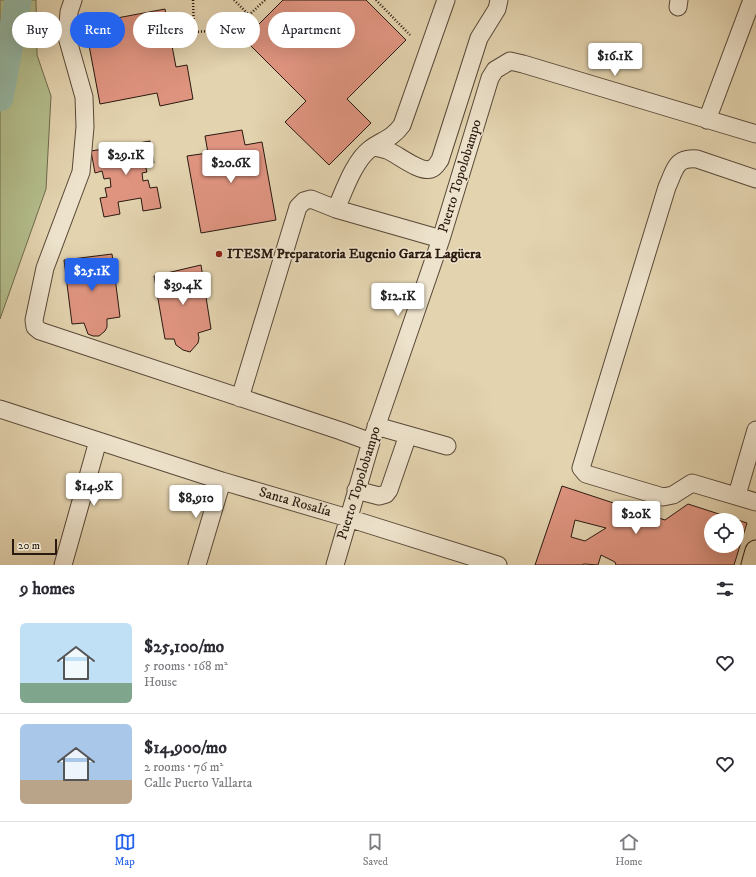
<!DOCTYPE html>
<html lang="en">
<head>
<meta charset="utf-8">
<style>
  body { margin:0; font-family:"IM FELL DW Pica",serif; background:#f2f2f3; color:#2b2b33; height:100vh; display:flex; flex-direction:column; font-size:15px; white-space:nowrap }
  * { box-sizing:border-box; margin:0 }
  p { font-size:13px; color:#7c7c81 }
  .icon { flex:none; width:22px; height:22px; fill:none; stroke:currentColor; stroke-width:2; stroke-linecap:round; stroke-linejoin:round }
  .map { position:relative; height:565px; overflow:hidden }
  .details { display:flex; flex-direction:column; background:#fff; flex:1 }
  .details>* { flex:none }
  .top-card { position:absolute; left:12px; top:12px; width:400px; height:36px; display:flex; gap:8px }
  .tools { position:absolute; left:704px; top:513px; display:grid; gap:8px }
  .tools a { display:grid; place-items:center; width:40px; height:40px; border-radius:50%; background:#fff; box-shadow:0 4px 16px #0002; font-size:20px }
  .scale { position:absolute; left:12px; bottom:10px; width:45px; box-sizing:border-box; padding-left:4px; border:2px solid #29190f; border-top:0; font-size:11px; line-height:14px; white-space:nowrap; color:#29190f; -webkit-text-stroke:3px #ede2cb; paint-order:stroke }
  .price { position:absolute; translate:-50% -34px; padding:0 9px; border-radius:4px; background:#fff; color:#222; font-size:13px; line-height:26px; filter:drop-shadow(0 1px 2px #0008) }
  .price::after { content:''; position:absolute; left:50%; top:24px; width:12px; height:9px; margin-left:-6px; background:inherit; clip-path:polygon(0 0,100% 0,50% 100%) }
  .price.active { background:#2563eb; color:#fff }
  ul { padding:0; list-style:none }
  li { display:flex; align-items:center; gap:12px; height:100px; padding:0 20px }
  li+li { border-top:1px solid #e1e1e2 }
  li span { display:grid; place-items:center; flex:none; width:112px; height:80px; border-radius:6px; color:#555 }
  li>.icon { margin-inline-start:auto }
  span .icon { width:48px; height:48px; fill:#fffc; stroke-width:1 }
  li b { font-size:17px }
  h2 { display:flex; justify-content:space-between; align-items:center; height:48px; padding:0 20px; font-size:17px }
  .pill { padding:0 14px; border-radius:18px; background:#fff; box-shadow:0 4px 16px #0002; font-size:14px; line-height:36px }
  .pill.active { background:#2563eb; color:#fff }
  .menu { display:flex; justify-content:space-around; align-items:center; height:56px; border-top:1px solid #e1e1e2; background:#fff; font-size:11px; color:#7c7c81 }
  .menu a { display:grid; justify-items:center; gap:2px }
  .menu .active { color:#2563eb }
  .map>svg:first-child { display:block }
  .green { fill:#b3bc8b; stroke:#6e6a4d }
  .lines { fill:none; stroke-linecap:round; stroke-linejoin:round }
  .river { stroke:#96b9a5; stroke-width:27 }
  .building { fill:#df9480; stroke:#29190f; fill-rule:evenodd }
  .minor-casing { stroke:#584837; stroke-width:19 }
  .major-casing { stroke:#29190f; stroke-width:23 }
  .path { stroke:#29190f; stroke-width:2.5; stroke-dasharray:1 2; stroke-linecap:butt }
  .minor { stroke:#ede2cb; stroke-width:17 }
  .major { stroke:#e3d3af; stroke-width:21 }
  .poi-dot { fill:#8f2418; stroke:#ede2cb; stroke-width:1.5 }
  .labels { text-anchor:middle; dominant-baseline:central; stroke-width:3; stroke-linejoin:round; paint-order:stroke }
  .street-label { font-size:14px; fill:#29190f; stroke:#ede2cb }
  .poi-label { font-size:14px; font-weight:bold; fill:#29190f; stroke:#ede2cb; text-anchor:start }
</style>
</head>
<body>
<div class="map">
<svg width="756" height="565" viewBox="0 0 756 565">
  <rect width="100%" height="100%" fill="#e3d3af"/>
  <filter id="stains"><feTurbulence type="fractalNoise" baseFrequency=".005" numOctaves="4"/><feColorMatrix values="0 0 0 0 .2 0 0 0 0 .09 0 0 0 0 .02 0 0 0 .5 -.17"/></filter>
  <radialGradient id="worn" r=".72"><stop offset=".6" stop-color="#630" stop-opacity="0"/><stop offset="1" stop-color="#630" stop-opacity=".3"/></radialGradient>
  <path class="green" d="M0,0H36L37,55L51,96L46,189L0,319Z"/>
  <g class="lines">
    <path class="river" d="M0,98L18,0"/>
  </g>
  <path class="building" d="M283,0H366L406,40L347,99L371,123L329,165L285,122L306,101L244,39Z
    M165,9L176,67L187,65L193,99L160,106L157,93L100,104L85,24Z
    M242,130L245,145L262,142L276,220L201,233L187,156L208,153L205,136Z
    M150,141L154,163L145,165L147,172L142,173L143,181L148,180L150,188L157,187L161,208L143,211L141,198L118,202L120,214L104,217L100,198L107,197L105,188L111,187L110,178L104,179L102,171L95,173L91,151Z
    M112,254L120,317L107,319V327L105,331L99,336H93L88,334L84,323L72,324L64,260Z
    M201,265L211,329L198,333L199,338L198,343L190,352L183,350L176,345L174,339H165L154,276Z
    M562,486L665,520L688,504L747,523L734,565H616L615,562L601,555L598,565L584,564L582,565H535ZM575,520L606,528L585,541L571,537ZM711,520H737V546H711Z"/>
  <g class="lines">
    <g class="minor-casing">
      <path id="minor" d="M73,0L69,12L67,37L84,97L85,127L81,172L45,268L34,320L35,327L40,331L341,431L371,442
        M678,7L679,0
        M707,120L752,0
        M375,147C379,148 383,149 387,150C397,154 420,173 431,169C435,168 437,164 440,160L479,38L497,9L499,0
        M756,179L697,159C675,157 675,170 667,187L581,468L586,474L663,497L673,495L692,483L756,502
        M336,209C344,191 354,161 370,149C382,140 392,139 402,125L446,0
        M240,398L298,207L304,201L311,199L336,209L441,239
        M0,409L222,481L348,518L498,565
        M376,426L447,446
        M356,490L379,496L386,494L389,490L408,435
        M737,495L756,430
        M63,565L98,441
        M197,565L222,481
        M335,565L371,442L441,239L490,78L495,70L510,61L523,64L756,134"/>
    </g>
    <g class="major-casing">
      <path id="major" d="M752,565L756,551"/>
    </g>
    <path class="path" d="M193,0L194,32L228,30L246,12
      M234,0L249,15L265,0
      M376,0L410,35"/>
    <use href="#minor" class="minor"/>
    <use href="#major" class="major"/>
  </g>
  <circle class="poi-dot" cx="219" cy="254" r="4"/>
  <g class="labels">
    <g class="street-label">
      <text transform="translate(460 176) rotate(-73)">Puerto Topolobampo</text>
      <text transform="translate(359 483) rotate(-73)">Puerto Topolobampo</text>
      <text transform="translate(295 502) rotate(16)">Santa Rosalía</text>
    </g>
    <g class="poi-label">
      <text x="227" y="254">ITESM Preparatoria Eugenio Garza Lagüera</text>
    </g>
  </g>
  <rect width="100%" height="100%" filter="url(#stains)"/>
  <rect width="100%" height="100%" fill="url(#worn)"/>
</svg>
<div class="tools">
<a><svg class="icon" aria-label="locate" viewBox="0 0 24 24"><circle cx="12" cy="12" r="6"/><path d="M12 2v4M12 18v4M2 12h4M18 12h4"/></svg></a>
</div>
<div class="scale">20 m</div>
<b class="price" style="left:615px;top:77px">$16.1K</b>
<b class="price" style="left:126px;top:176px">$29.1K</b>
<b class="price" style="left:231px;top:184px">$20.6K</b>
<b class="price active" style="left:92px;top:292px">$25.1K</b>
<b class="price" style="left:183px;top:306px">$39.4K</b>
<b class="price" style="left:398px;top:317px">$12.1K</b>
<b class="price" style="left:94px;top:507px">$14.9K</b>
<b class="price" style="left:196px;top:519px">$8,910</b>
<b class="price" style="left:636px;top:535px">$20K</b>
<div class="top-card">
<a class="pill">Buy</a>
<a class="pill active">Rent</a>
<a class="pill">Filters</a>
<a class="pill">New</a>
<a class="pill">Apartment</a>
</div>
</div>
<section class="details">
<h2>9 homes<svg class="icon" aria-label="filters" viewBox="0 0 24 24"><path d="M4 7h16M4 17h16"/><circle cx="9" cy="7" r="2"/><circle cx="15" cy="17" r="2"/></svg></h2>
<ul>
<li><span style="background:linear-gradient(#bfe0f5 75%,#7fa58c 0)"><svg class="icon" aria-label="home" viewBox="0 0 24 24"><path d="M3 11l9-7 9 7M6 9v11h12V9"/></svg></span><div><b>$25,100/mo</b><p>5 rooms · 168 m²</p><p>House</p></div><svg class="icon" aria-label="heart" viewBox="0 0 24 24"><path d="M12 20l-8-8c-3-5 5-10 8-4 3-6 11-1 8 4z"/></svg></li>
<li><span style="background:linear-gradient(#a9c7e8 70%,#b9a48a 0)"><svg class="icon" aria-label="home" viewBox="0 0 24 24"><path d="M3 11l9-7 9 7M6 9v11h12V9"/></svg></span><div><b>$14,900/mo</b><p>2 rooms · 76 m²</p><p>Calle Puerto Vallarta</p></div><svg class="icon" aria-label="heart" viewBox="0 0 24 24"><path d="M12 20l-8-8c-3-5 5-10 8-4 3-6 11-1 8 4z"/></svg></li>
</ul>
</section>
<nav class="menu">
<a class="active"><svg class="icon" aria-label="map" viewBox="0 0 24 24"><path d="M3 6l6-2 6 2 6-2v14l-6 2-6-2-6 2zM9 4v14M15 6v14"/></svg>Map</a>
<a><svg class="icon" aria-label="saved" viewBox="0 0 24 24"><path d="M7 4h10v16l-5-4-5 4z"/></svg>Saved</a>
<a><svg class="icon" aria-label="home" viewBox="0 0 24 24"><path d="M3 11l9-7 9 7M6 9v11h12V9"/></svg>Home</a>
</nav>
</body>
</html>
